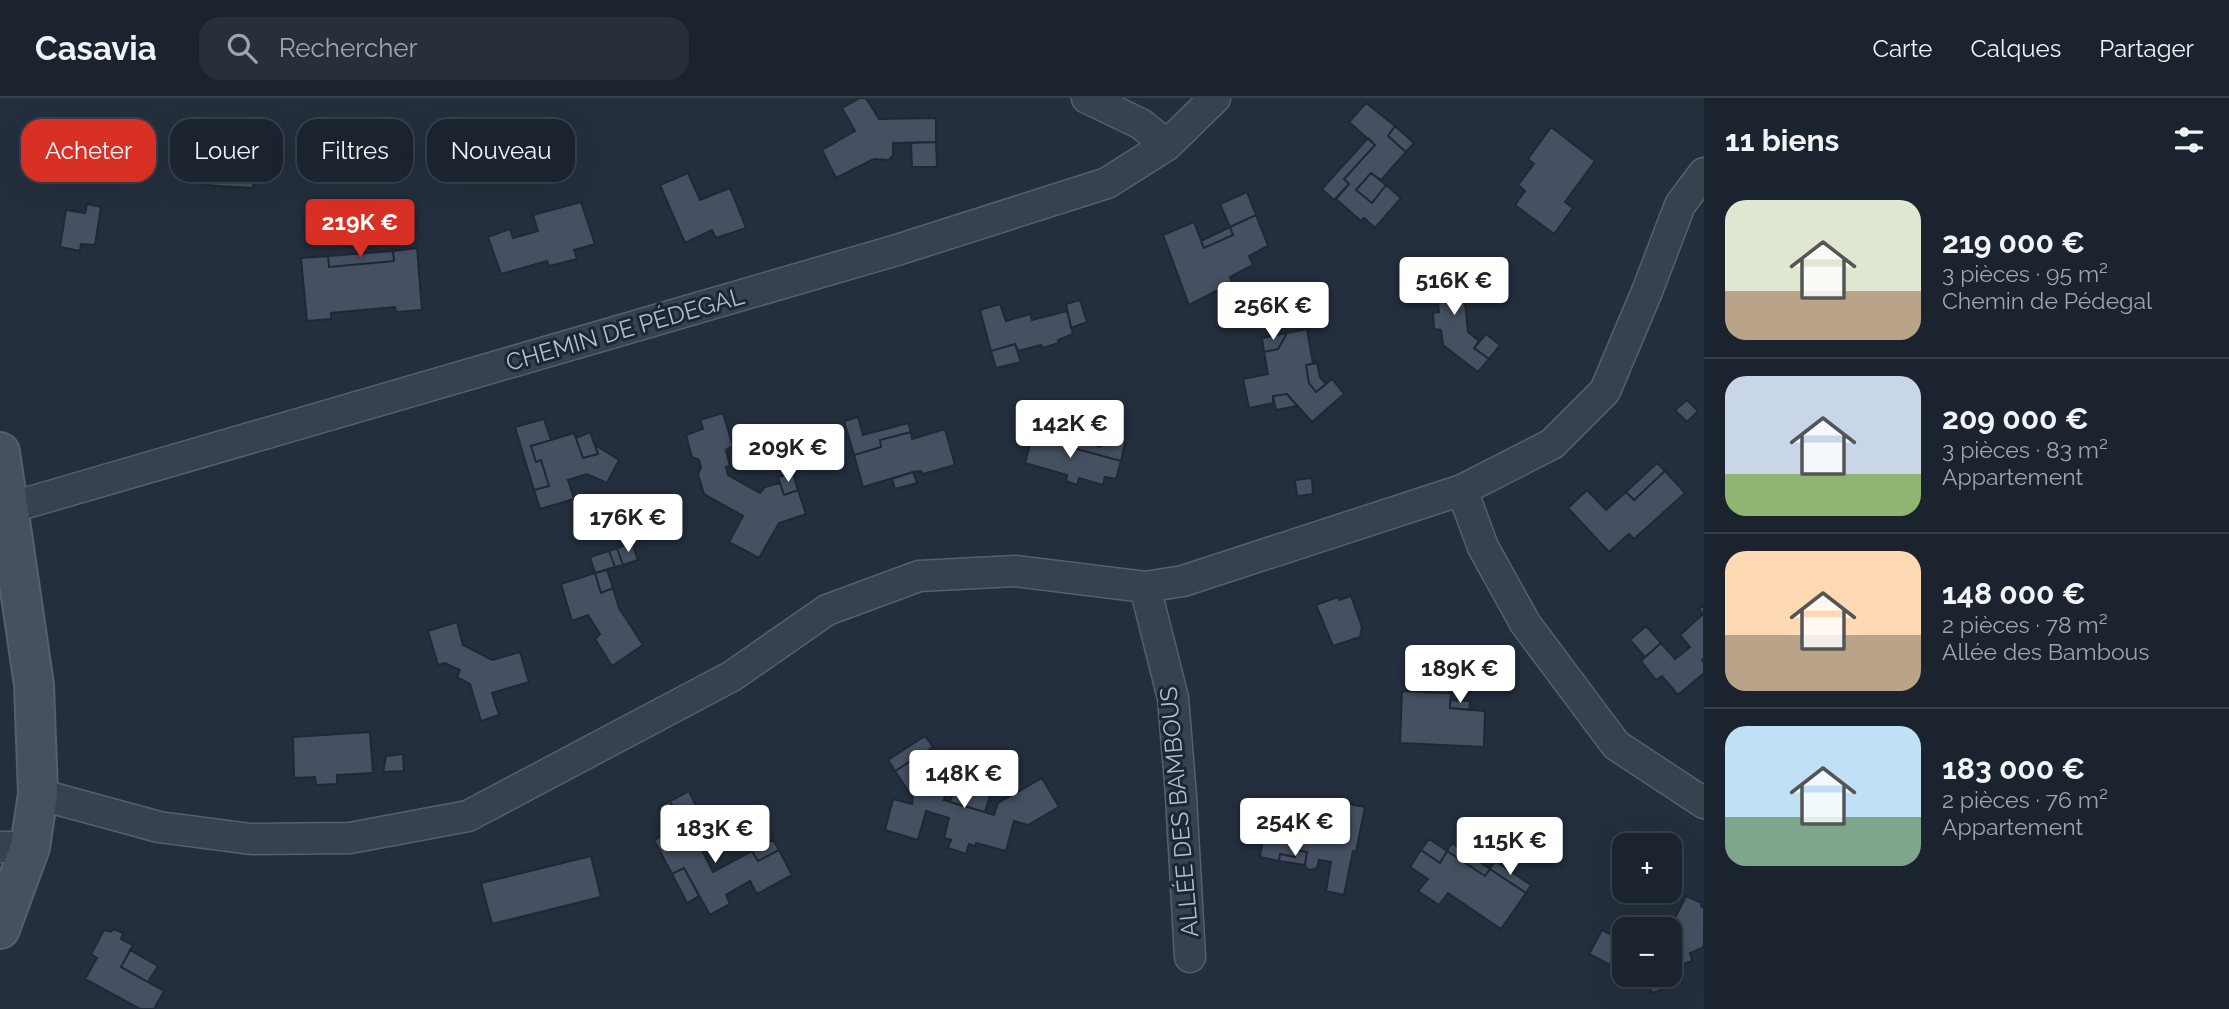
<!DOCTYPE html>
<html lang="fr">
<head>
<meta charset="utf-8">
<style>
  body { margin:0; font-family:Raleway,sans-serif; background:#282f3a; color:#f1f3f6; height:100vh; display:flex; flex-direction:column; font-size:26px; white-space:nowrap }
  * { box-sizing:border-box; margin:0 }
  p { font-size:23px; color:#a0a4aa }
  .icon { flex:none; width:38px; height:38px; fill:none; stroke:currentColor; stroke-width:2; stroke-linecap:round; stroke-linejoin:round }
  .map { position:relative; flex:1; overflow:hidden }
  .drawer { display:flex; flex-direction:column; background:#1b232e; width:525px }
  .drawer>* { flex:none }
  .hud { position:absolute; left:21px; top:21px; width:665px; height:63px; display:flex; gap:14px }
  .controls { position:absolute; left:1612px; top:735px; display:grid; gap:14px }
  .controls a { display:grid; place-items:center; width:70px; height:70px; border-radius:14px; background:#1b232e; box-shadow:0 7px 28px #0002,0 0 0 2px #39404a; font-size:35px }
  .price { position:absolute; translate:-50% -60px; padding:0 16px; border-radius:7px; background:#fff; color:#222; font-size:23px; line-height:46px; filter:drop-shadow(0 2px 4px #0008) }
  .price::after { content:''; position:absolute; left:50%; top:42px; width:21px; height:16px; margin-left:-10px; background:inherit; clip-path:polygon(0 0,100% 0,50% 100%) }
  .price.active { background:#d93025; color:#fff }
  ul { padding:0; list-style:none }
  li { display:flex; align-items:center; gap:21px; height:175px; padding:0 21px }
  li+li { border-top:2px solid #39404a }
  li span { display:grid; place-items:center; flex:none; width:196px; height:140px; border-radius:21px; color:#555 }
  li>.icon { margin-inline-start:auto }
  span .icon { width:84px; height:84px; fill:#fffc; stroke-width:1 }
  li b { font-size:30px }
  h2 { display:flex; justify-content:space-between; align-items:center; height:84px; padding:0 21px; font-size:30px }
  .tag { padding:0 24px; border-radius:21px; background:#1b232e; box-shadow:0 7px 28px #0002,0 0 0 2px #39404a; font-size:24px; line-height:63px }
  .tag.active { background:#d93025; color:#fff }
  header { display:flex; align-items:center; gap:42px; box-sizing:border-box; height:98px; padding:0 35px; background:#1b232e; border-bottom:2px solid #39404a }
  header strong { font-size:33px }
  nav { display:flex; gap:38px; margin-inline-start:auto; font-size:24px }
  .search { width:490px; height:63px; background:#282f3a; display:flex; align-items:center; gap:18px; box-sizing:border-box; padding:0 24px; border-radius:21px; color:#a0a4aa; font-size:26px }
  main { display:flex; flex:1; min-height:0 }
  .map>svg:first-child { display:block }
  .building { fill:#455162; stroke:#1f2835; stroke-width:2 }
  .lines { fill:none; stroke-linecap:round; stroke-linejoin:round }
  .minor-casing { stroke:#565f6c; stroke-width:33 }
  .secondary-casing { stroke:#565f6c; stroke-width:42 }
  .minor { stroke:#38414e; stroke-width:30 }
  .secondary { stroke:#465061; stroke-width:38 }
  .labels { text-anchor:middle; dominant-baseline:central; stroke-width:6; stroke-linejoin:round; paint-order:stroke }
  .street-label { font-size:24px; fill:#b4bcc9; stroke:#1d2633 }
</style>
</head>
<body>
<header>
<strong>Casavia</strong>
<div class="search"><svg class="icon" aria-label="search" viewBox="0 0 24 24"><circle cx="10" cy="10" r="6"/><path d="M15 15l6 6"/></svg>Rechercher</div>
<nav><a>Carte</a><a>Calques</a><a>Partager</a></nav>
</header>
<main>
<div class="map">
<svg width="1704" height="911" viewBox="0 0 1704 911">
  <rect width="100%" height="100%" fill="#242f3e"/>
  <path class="building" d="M860,0H866L879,21L936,20V44L893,45V57L889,62L874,61L836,80L822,52L855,33L842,10Z
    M1366,5L1395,28L1388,38L1406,54L1381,82L1371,75L1356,92L1372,105L1386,87L1401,100L1375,130L1364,120L1361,123L1336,101L1349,86L1344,81L1375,47L1349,24Z
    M1395,28L1414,45L1406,54L1388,38Z
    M1551,29L1595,63L1565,104L1573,110L1554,136L1515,107L1525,93L1518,87L1534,66L1528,61Z
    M1368,40L1375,47L1344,81L1349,86L1334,102L1322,91Z
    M936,44L937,69H912L911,45Z
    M351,45V64L325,63L324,46Z
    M205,57L255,60L253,90L204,87Z
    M688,75L700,102L730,90L746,130L716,140L712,132L685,145L660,87Z
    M1371,75L1386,87L1372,105L1356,92Z
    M1247,94L1256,117L1230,129L1220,106Z
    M581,104L595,146L574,152L577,161L549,168L547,163L501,176L488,139L510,131L513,140L538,133L533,117Z
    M87,106L101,109L95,147L81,146L80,153L60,149L66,112L85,115Z
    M1256,117L1268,148L1249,158L1253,167L1230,179L1232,185L1189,207L1163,137L1194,124L1204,150L1233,137L1230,129Z
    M1230,129L1233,137L1204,150L1201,143Z
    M417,150L422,212L396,214L395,209L331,215V221L307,223L301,160L328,158L329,169L394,163L393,153Z
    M393,153L394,163L329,169L328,158Z
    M1449,164L1463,176L1453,189L1459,193L1460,205L1465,204L1468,234L1479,243L1474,250L1489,261L1478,274L1443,247L1441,232L1434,231L1433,215L1439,214L1437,194L1425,184L1438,168L1442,171Z
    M1080,202L1087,224L1071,230L1066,206Z
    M1000,206L1006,223L1030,216L1032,222L1067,213L1073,236L1058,242L1059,245L1042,250L1041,247L1018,253L1015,246L991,253L980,212Z
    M1307,231L1313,266L1306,267L1309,285L1316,294L1332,281L1344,296L1312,324L1287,296L1273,298V305L1249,310L1243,281L1268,276L1264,254L1278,251L1287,235Z
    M1287,235L1278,251L1264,254L1262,240Z
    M1486,236L1500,247L1489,261L1474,250Z
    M1015,246L1021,264L996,270L991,253Z
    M1317,265L1320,279L1326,286L1316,294L1309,285L1306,267Z
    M1287,296L1297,308L1276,312L1273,298Z
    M1687,302L1698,313L1687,324L1675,312Z
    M723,315L733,348L726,352L730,368L726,369L728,377L760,395L765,389L780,385L784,397L798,392L806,416L779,425L759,460L729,444L743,418L704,396L698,376L701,370L699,362L692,359L686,337L703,331L700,322Z
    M858,319L863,337L908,325L911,334L880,342L881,349L854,357L844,323Z
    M544,321L551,342L531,348L536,364L541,362L549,388L534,392L515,329Z
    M1037,322L1059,327L1057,337L1034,331Z
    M945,331L955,367L923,376L921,373L913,374L863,389L854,357L881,349L880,342L911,334L912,341Z
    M1034,331L1057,337L1055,345L1121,363L1116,381L1105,379L1103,387L1079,380L1077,387L1066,383L1067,377L1025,365Z
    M590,334L598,356L583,360L576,340Z
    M574,335L583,360L598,356L595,347L619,362L607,385L587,376L568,382L574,401L540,411L534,392L549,388L541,362L536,364L531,348Z
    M1057,337L1101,349L1103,340L1125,345L1121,363L1055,345Z
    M1657,365L1665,373L1634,402L1626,394Z
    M1665,373L1685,395L1634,441L1629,436L1609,454L1568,410L1587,392L1606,412L1626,394L1634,402Z
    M913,374L917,385L895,391L892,381Z
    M793,375L798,392L784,397L778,379Z
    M1312,380L1313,396L1297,398L1295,382Z
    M632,445L638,462L623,467L617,450Z
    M617,450L623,467L615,469L609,453Z
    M609,453L615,469L595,475L590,459Z
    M607,472L613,490L601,495L595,475Z
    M595,475L601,495L613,490L619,510L643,547L612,568L595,541L600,536L588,517L572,523L561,486Z
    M1351,498L1362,529L1360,539L1333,548L1316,507L1338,499L1339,502Z
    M1704,507V561L1702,562L1704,565V575L1678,597L1662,578L1656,582L1641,563L1661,545L1675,561L1690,549L1680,537L1703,516L1699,511Z
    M457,524L463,547L492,562L520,554L529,584L492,595L499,617L481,623L470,586L457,579L460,572L445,565L438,567L428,533Z
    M1646,528L1661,545L1645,559L1630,542Z
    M1421,583L1451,584V595L1420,594Z
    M1402,593L1451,595L1450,610L1485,613L1484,649L1400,645Z
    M1450,602L1470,603L1469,612L1450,610Z
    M370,634L373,675L337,677V686L316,687L315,679L294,680L293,639Z
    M925,638L933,649L895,673L888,662Z
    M924,655L947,689L944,702L994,717L998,705L1042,680L1059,709L1028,727L1014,723L1006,753L976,745L975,748L969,746L966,756L948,750L951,742L944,740L949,720L926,713L918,742L885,732L893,701L912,706L913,700L895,673Z
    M403,656L404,673L383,674L386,658Z
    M955,688L990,698L985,714L950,704Z
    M689,693L696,708L677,718L670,703Z
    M670,703L677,718L683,716L713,774L752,753L758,763L779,752L792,777L757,796L750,783L726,797L730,806L710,817L684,770L672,776L654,742L671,733L659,709Z
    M1344,705L1365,709L1356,754L1353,753L1344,797L1326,793L1331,764L1319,762L1317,770L1312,772L1307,771L1305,767L1307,754L1296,752L1295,759L1280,756L1279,763L1260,759L1267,714L1339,726Z
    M1298,706L1343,712L1339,726L1294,718Z
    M1429,741L1447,753L1440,765L1421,752Z
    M773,742L779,752L758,763L752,753Z
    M1452,745L1490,771L1485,778L1447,753Z
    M1296,752L1307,754L1305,767L1279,763L1280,756L1295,759Z
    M1421,752L1440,765L1447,753L1485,778L1490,771L1526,795L1501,831L1448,795L1439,807L1418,793L1428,781L1410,769Z
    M591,758L601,799L492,826L481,785Z
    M1495,763L1531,787L1526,795L1490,771Z
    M684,770L699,798L687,805L672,776Z
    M1686,798L1702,805L1701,808L1704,810V847L1702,850L1690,855L1692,863L1678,868L1683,884L1652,895L1646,877H1670L1671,836L1668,827L1672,826Z
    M114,831L123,835L121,841L133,847L121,869L164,893L154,911H140L85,881L97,860L91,856L104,832L111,834Z
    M1602,832L1624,843V871L1620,872L1589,856Z
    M130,852L158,868L148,884L121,869Z"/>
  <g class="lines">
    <g class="minor-casing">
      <path id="minor" d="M1087,0L1141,26L1167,47
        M1462,392L1483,449L1525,525L1616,647L1704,705
        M9,410L897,152L1107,85L1167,47L1215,0
        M1145,489L1173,600L1181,698L1190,859
        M38,696L159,729L251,741L350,740L468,718L732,578L827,512L919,478L1015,473L1145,489L1183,483L1462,392L1552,346L1605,293L1648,191L1680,107L1704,75
        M0,749H30"/>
    </g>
    <g class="secondary-casing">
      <path id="secondary" d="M0,354L34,587L38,696L30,749L0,831"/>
    </g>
    <use href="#minor" class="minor"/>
    <use href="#secondary" class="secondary"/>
  </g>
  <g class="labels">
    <g class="street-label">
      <text transform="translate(625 231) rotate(-16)">CHEMIN DE PÉDEGAL</text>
      <text transform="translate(1179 714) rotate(-95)">ALLÉE DES BAMBOUS</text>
    </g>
  </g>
</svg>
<div class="controls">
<a>+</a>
<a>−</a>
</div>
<b class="price active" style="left:360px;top:161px">219K €</b>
<b class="price" style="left:1454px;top:219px">516K €</b>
<b class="price" style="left:1273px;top:244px">256K €</b>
<b class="price" style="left:1070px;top:362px">142K €</b>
<b class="price" style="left:788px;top:386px">209K €</b>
<b class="price" style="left:628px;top:456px">176K €</b>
<b class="price" style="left:1460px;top:607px">189K €</b>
<b class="price" style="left:964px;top:712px">148K €</b>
<b class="price" style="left:1295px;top:760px">254K €</b>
<b class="price" style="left:715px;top:767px">183K €</b>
<b class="price" style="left:1510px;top:779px">115K €</b>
<div class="hud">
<a class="tag active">Acheter</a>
<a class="tag">Louer</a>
<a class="tag">Filtres</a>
<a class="tag">Nouveau</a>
</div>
</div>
<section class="drawer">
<h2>11 biens<svg class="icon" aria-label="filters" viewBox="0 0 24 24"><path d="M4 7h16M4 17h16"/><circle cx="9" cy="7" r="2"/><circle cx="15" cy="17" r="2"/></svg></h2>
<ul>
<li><span style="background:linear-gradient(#dfe7d0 65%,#b9a48a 0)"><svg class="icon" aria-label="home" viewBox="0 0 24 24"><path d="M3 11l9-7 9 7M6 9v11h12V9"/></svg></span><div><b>219 000 €</b><p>3 pièces · 95 m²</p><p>Chemin de Pédegal</p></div></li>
<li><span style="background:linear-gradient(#c9d6e8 70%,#8fb573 0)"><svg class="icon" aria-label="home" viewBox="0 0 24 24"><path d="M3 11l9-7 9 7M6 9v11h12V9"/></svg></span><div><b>209 000 €</b><p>3 pièces · 83 m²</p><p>Appartement</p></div></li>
<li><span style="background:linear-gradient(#ffd9b3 60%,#b9a48a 0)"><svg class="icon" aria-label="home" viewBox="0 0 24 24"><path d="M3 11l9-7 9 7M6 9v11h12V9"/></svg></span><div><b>148 000 €</b><p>2 pièces · 78 m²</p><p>Allée des Bambous</p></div></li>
<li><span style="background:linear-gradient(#bfe0f5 65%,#7fa58c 0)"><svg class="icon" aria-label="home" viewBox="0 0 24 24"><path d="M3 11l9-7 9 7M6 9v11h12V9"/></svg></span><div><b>183 000 €</b><p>2 pièces · 76 m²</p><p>Appartement</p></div></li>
</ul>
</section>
</main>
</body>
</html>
